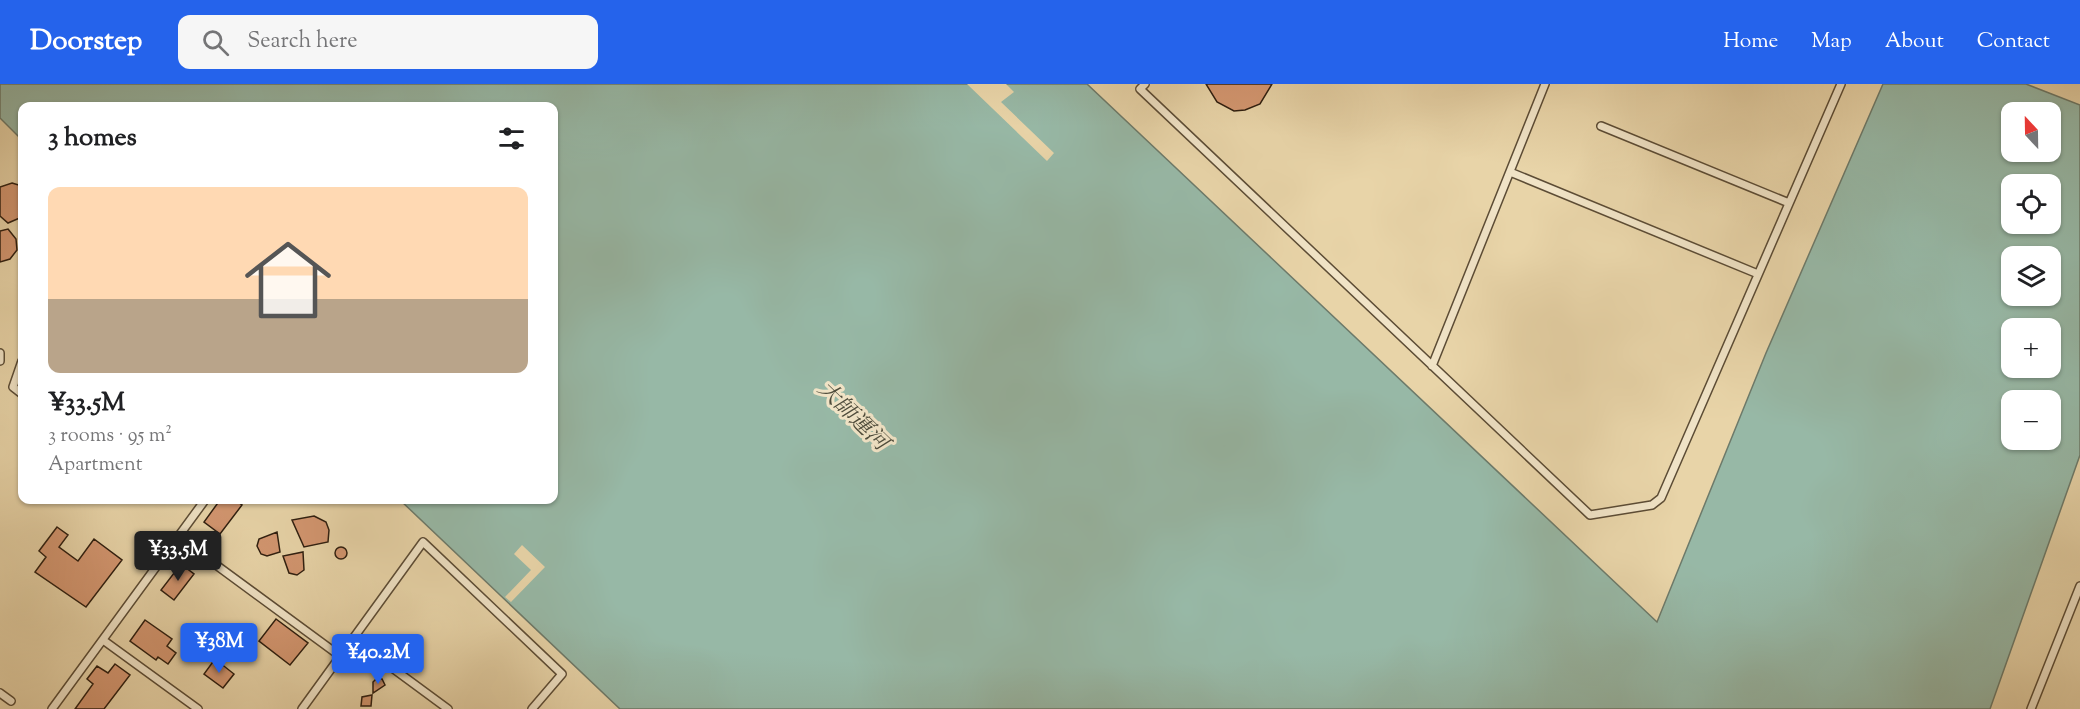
<!DOCTYPE html>
<html lang="en">
<head>
<meta charset="utf-8">
<style>
  body { margin:0; font-family:"Sorts Mill Goudy","Noto Serif JP",serif; background:#f6f6f6; color:#202124; height:100vh; display:flex; flex-direction:column; font-size:22px; white-space:nowrap }
  * { box-sizing:border-box; margin:0 }
  p { font-size:20px; color:#757577 }
  .icon { flex:none; width:33px; height:33px; fill:none; stroke:currentColor; stroke-width:2; stroke-linecap:round; stroke-linejoin:round }
  .map { position:relative; flex:1; overflow:hidden }
  .drawer { position:absolute; left:18px; top:18px; width:540px; height:402px; display:flex; flex-direction:column; background:#fff; border-radius:12px; box-shadow:0 2px 4px #0004 }
  .drawer>* { flex:none }
  .needle { width:39px; rotate:338deg }
  .fabs { position:absolute; left:2001px; top:18px; display:grid; gap:12px }
  .fabs a { display:grid; place-items:center; width:60px; height:60px; border-radius:12px; background:#fff; box-shadow:0 2px 4px #0004; font-size:30px }
  .price { position:absolute; translate:-50% -51px; padding:0 14px; border-radius:6px; background:#2563eb; color:#fff; font-size:20px; line-height:39px; filter:drop-shadow(0 2px 3px #0008) }
  .price::after { content:''; position:absolute; left:50%; top:36px; width:18px; height:14px; margin-left:-9px; background:inherit; clip-path:polygon(0 0,100% 0,50% 100%) }
  .price.current { background:#222; color:#fff }
  ul { padding:0; list-style:none }
  li { display:grid; align-content:center; gap:12px; height:318px; padding:0 30px }
  li span { display:grid; place-items:center; height:186px; border-radius:12px; color:#555 }
  li>.icon { margin-inline-start:auto }
  span .icon { width:108px; height:108px; fill:#fffc; stroke-width:1 }
  li b { font-size:26px }
  h2 { display:flex; justify-content:space-between; align-items:center; height:72px; padding:0 30px; font-size:26px }
  header { display:flex; align-items:center; gap:36px; box-sizing:border-box; height:84px; padding:0 30px; background:#2563eb; color:#fff }
  header strong { font-size:28px }
  nav { display:flex; gap:33px; margin-inline-start:auto; font-size:21px }
  .search { width:420px; height:54px; background:#f6f6f6; display:flex; align-items:center; gap:15px; box-sizing:border-box; padding:0 21px; border-radius:12px; color:#757577; font-size:22px }
  .map>svg:first-child { display:block }
  .water { fill:#97b8a6; stroke:#6d7a6a; stroke-width:1.5; fill-rule:evenodd }
  .pier { fill:#e8d4a8 }
  .building { fill:#d39670; stroke:#2e1e0f; stroke-width:1.5 }
  .lines { fill:none; stroke-linecap:round; stroke-linejoin:round }
  .lane-casing { stroke:#5c4c35; stroke-width:10 }
  .lane { stroke:#f0e3c6; stroke-width:7 }
  .labels { text-anchor:middle; dominant-baseline:central; stroke-width:6; stroke-linejoin:round; paint-order:stroke }
  .water-label { font-size:22px; font-style:italic; fill:#4e4c3c; stroke:#f0e3c6 }
</style>
</head>
<body>
<header>
<strong>Doorstep</strong>
<div class="search"><svg class="icon" aria-label="search" viewBox="0 0 24 24"><circle cx="10" cy="10" r="6"/><path d="M15 15l6 6"/></svg>Search here</div>
<nav><a>Home</a><a>Map</a><a>About</a><a>Contact</a></nav>
</header>
<div class="map">
<svg width="2080" height="625" viewBox="0 0 2080 625">
  <rect width="100%" height="100%" fill="#e8d4a8"/>
  <filter id="stains"><feTurbulence type="fractalNoise" baseFrequency=".00333" numOctaves="4"/><feColorMatrix values="0 0 0 0 .2 0 0 0 0 .09 0 0 0 0 .02 0 0 0 .5 -.17"/></filter>
  <radialGradient id="worn" r=".72"><stop offset=".6" stop-color="#630" stop-opacity="0"/><stop offset="1" stop-color="#630" stop-opacity=".3"/></radialGradient>
  <path class="water" d="M0,0H1087L1657,538L1766,269L1883,0H2026L2080,21V371L1990,625H620L400,416H554V22H22V56L0,34ZM2012,28H2050V68H2012ZM2012,100H2050V140H2012ZM2012,172H2050V212H2012ZM2012,244H2050V284H2012ZM2012,316H2050V356H2012Z"/>
  <path class="pier" d="M967,0H1006L1014,8L1001,18L1054,69L1047,77Z
    M522,461L545,483L511,518L505,513L531,486L514,470Z"/>
  <path class="building" d="M1206,0H1272L1260,20L1245,26L1234,27L1217,18Z
    M12,99L22,102V133L8,139L0,132V103Z
    M8,145L16,155L17,166L10,175L0,178V147Z
    M220,416H235L242,421L220,450L204,438Z
    M314,432L326,438L329,446L328,458L304,463L292,436Z
    M57,443L68,451L59,463L78,477L94,455L122,476L86,523L35,488L46,473L39,467Z
    M277,448L280,468L267,472L261,470L257,462L259,455Z
    M335 469a6 6 0 1 1 12 0a6 6 0 1 1-12 0Z
    M303,468L304,486L297,491L289,489L283,472Z
    M181,480L194,490L174,516L161,506Z
    M276,535L308,559L290,581L259,557Z
    M145,536L172,555L167,562L176,569L168,580L158,573L156,576L130,557Z
    M215,575L234,590L223,604L204,590Z
    M115,580L130,591L104,625H75L93,600L87,595L97,582L108,589Z
    M377,594L382,595L385,601L373,609V598Z
    M372,611L371,622H361L362,613Z"/>
  <g class="lines">
    <g class="lane-casing">
      <path id="lane" d="M1145,0L1140,5L1590,431L1652,421L1661,414L1841,0
        M1601,42L1789,119
        M1510,88L1758,190
        M0,269V277
        M22,277L13,303L22,310
        M1432,282L1545,0
        M178,453L340,572
        M353,555L448,625
        M103,556L198,625
        M0,609L11,617
        M52,625L205,416
        M302,625L423,458L562,590L532,625
        M2031,625L2080,502"/>
    </g>
    <use href="#lane" class="lane"/>
  </g>
  <g class="labels">
    <g class="water-label">
      <text transform="translate(852 333) rotate(44)">大師運河</text>
    </g>
  </g>
  <rect width="100%" height="100%" filter="url(#stains)"/>
  <rect width="100%" height="100%" fill="url(#worn)"/>
</svg>
<div class="fabs">
<a><svg class="needle" viewBox="-14 -14 28 28"><path d="M0-13l5 13h-10z" fill="#e53935"/><path d="M0 13l5-13h-10z" fill="#757577"/></svg></a>
<a><svg class="icon" aria-label="locate" viewBox="0 0 24 24"><circle cx="12" cy="12" r="6"/><path d="M12 2v4M12 18v4M2 12h4M18 12h4"/></svg></a>
<a><svg class="icon" aria-label="layers" viewBox="0 0 24 24"><path d="M12 4l9 5-9 5-9-5zM3 14l9 5 9-5"/></svg></a>
<a>+</a>
<a>−</a>
</div>
<b class="price current" style="left:178px;top:498px">¥33.5M</b>
<b class="price" style="left:219px;top:590px">¥38M</b>
<b class="price" style="left:378px;top:601px">¥40.2M</b>
<section class="drawer">
<h2>3 homes<svg class="icon" aria-label="filters" viewBox="0 0 24 24"><path d="M4 7h16M4 17h16"/><circle cx="9" cy="7" r="2"/><circle cx="15" cy="17" r="2"/></svg></h2>
<ul>
<li><span style="background:linear-gradient(#ffd9b3 60%,#b9a48a 0)"><svg class="icon" aria-label="home" viewBox="0 0 24 24"><path d="M3 11l9-7 9 7M6 9v11h12V9"/></svg></span><div><b>¥33.5M</b><p>3 rooms · 95 m²</p><p>Apartment</p></div></li>
</ul>
</section>
</div>
</body>
</html>
